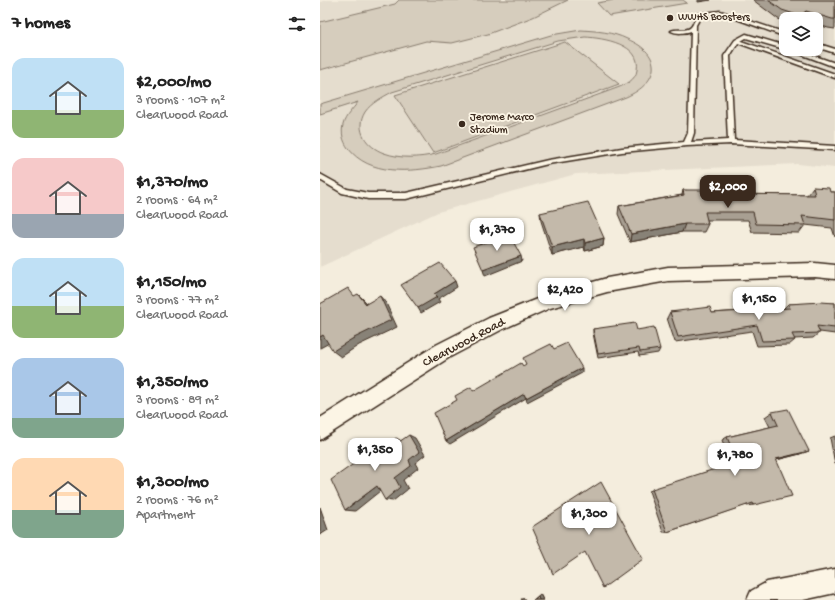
<!DOCTYPE html>
<html lang="en">
<head>
<meta charset="utf-8">
<style>
  body { margin:0; font-family:"Gochi Hand",sans-serif; background:#f6f6f6; color:#222; height:100vh; display:flex; flex-direction:column; font-size:15px; white-space:nowrap }
  * { box-sizing:border-box; margin:0 }
  p { font-size:13px; color:#767676 }
  .icon { flex:none; width:22px; height:22px; fill:none; stroke:currentColor; stroke-width:2; stroke-linecap:round; stroke-linejoin:round }
  .map { position:relative; flex:1; overflow:hidden }
  .details { display:flex; flex-direction:column; background:#fff; width:320px }
  .details>* { flex:none }
  .buttons { position:absolute; left:459px; top:12px; display:grid; gap:8px }
  .buttons a { display:grid; place-items:center; width:44px; height:44px; border-radius:8px; background:#fff; box-shadow:0 2px 6px #0003; font-size:20px }
  .price { position:absolute; translate:-50% -34px; padding:0 9px; border-radius:8px; background:#fff; color:#222; font-size:13px; line-height:26px; filter:drop-shadow(0 1px 2px #0008) }
  .price::after { content:''; position:absolute; left:50%; top:24px; width:12px; height:9px; margin-left:-6px; background:inherit; clip-path:polygon(0 0,100% 0,50% 100%) }
  .price.current { background:#3b2a1e; color:#fff }
  ul { padding:0; list-style:none }
  li { display:flex; align-items:center; gap:12px; height:100px; padding:0 12px }
  li span { display:grid; place-items:center; flex:none; width:112px; height:80px; border-radius:12px; color:#555 }
  li>.icon { margin-inline-start:auto }
  span .icon { width:48px; height:48px; fill:#fffc; stroke-width:1 }
  li b { font-size:17px }
  h2 { display:flex; justify-content:space-between; align-items:center; height:48px; padding:0 12px; font-size:17px }
  main { display:flex; flex:1; min-height:0 }
  .map>svg:first-child { display:block }
  .built { fill:#e5ddce; fill-rule:evenodd }
  .green { fill:#d6cdbd; stroke:#887c6e; fill-rule:evenodd }
  .lines { fill:none; stroke-linecap:round; stroke-linejoin:round }
  .lane-casing { stroke:#3b2a1e; stroke-width:3 }
  .street-casing { stroke:#3b2a1e; stroke-width:3 }
  .lane { fill:#fcf5e5; fill-rule:evenodd }
  .street { fill:#fcf5e5; fill-rule:evenodd }
  .wall { fill:#a89f92; stroke:#3b2a1e }
  .shaded-wall { fill:#888277; stroke:#3b2a1e }
  .building { fill:#c3b9aa; stroke:#3b2a1e }
  .poi-dot { fill:#3b2a1e; stroke:#fcf5e5; stroke-width:1.5 }
  .labels { text-anchor:middle; dominant-baseline:central; stroke-width:3.5; stroke-linejoin:round; paint-order:stroke }
  .far-poi-label { font-size:11px; fill:#3b2a1e; stroke:#fcf5e5; text-anchor:start }
  .street-label { font-size:13px; fill:#3b2a1e; stroke:#fcf5e5 }
</style>
</head>
<body>
<main>
<section class="details">
<h2>7 homes<svg class="icon" aria-label="filters" viewBox="0 0 24 24"><path d="M4 7h16M4 17h16"/><circle cx="9" cy="7" r="2"/><circle cx="15" cy="17" r="2"/></svg></h2>
<ul>
<li><span style="background:linear-gradient(#bfe0f5 65%,#8fb573 0)"><svg class="icon" aria-label="home" viewBox="0 0 24 24"><path d="M3 11l9-7 9 7M6 9v11h12V9"/></svg></span><div><b>$2,000/mo</b><p>3 rooms · 107 m²</p><p>Clearwood Road</p></div></li>
<li><span style="background:linear-gradient(#f6c9c9 70%,#9aa5b1 0)"><svg class="icon" aria-label="home" viewBox="0 0 24 24"><path d="M3 11l9-7 9 7M6 9v11h12V9"/></svg></span><div><b>$1,370/mo</b><p>2 rooms · 64 m²</p><p>Clearwood Road</p></div></li>
<li><span style="background:linear-gradient(#bfe0f5 60%,#8fb573 0)"><svg class="icon" aria-label="home" viewBox="0 0 24 24"><path d="M3 11l9-7 9 7M6 9v11h12V9"/></svg></span><div><b>$1,150/mo</b><p>3 rooms · 77 m²</p><p>Clearwood Road</p></div></li>
<li><span style="background:linear-gradient(#a9c7e8 75%,#7fa58c 0)"><svg class="icon" aria-label="home" viewBox="0 0 24 24"><path d="M3 11l9-7 9 7M6 9v11h12V9"/></svg></span><div><b>$1,350/mo</b><p>3 rooms · 89 m²</p><p>Clearwood Road</p></div></li>
<li><span style="background:linear-gradient(#ffd9b3 65%,#7fa58c 0)"><svg class="icon" aria-label="home" viewBox="0 0 24 24"><path d="M3 11l9-7 9 7M6 9v11h12V9"/></svg></span><div><b>$1,300/mo</b><p>2 rooms · 76 m²</p><p>Apartment</p></div></li>
</ul>
</section>
<div class="map">
<svg width="515" height="600" viewBox="0 0 515 600">
  <rect width="100%" height="100%" fill="#f4eddd"/>
  <filter id="ink" filterUnits="userSpaceOnUse"><feTurbulence type="fractalNoise" baseFrequency=".025" numOctaves="2"/><feDisplacementMap in="SourceGraphic" scale="8" xChannelSelector="R" yChannelSelector="G"/><feConvolveMatrix kernelMatrix="1 2 1 2 8 2 1 2 1" color-interpolation-filters="sRGB"/></filter>
  <g filter="url(#ink)">
    <path class="built" d="M7,0H515V168L478,164L256,174L118,212L0,267V2ZM466,19H496V49H466Z"/>
    <path class="green" d="M79,0H248L213,17L168,34L132,43L106,41L0,70V22L75,4Z
      M294,0H363L367,3L289,16L277,3Z
      M261,30C277,31 293,32 307,39C344,54 340,82 306,97L121,166C91,172 49,176 28,148C23,141 21,133 23,125C25,116 33,109 38,102L0,114V104L231,35ZM265,37C283,38 322,44 317,70C316,80 305,85 297,88L116,154C99,158 81,159 64,153C47,147 34,130 45,112C51,103 63,97 72,92L238,41Z
      M245,42L299,84L113,153L75,95Z"/>
    <g class="lines">
      <g class="lane-casing">
        <path id="lane" d="M400,11L466,33V37L400,13L381,16L376,25L374,133L371,142L408,140L404,56L415,40L426,34L466,46V49H475L515,63V67L467,49H464L426,38L421,41L515,74V78L418,43L410,56L414,140L515,146V150L411,144L367,146L302,152L228,164L86,199H48L22,193L0,180V174L27,189L48,193H86L228,160L302,148L364,142L368,133L371,31C366,33 356,34 351,31C357,28 367,32 371,27C374,24 375,18 377,14Z
          M496,43L515,49V53L496,47Z"/>
      </g>
      <g class="street-casing">
        <path id="street" d="M495,263L515,265V279L495,277L348,281L287,292L230,308L181,330L130,357L0,440V418L116,345L169,318L227,295L287,278L348,267Z
          M515,569V593L483,600H427L431,591L447,582Z"/>
      </g>
      <use href="#lane" class="lane"/>
      <use href="#street" class="street"/>
    </g>
    <path class="wall" d="M433,0H515V29L508,28L496,24V19H466V21L458,19Z
      M493,187L510,192H515V237L512,228L485,225L479,233L432,232L428,220H387L388,224L384,232H362L310,242L298,214L299,206L362,195L363,190L401,194L487,195Z
      M220,213L284,238L283,246L265,251L264,247L232,255L221,221Z
      M515,303V334L500,332L493,338L474,339L475,340L469,345L437,346L432,331L355,342L347,318L350,312L392,313L464,308L468,304Z
      M273,329L317,330L340,349L338,353L319,356L318,352L278,358L273,333Z
      M452,412L480,454L456,460L434,505L427,506L426,505L347,532H343L329,491L411,464L402,440L407,437L450,427L445,417Z
      M515,436V464L510,438Z
      M220,594L223,600H213Z"/>
    <path class="shaded-wall" d="M378,0H391L378,2Z
      M486,11L483,19H479L480,16Z
      M365,224L362,232L310,242L311,234Z
      M284,238L283,246L265,251V243Z
      M264,239V247L232,255V247Z
      M201,256L202,261L165,276L163,270Z
      M135,281L137,287L118,299L120,302L101,313L98,308L114,294Z
      M38,294L45,301L52,311L46,304Z
      M60,296L66,303L77,327L39,345L21,357L13,351Z
      M3,335L11,342L0,348V337Z
      M262,368V373L207,402L206,398Z
      M204,394L206,398L130,444L126,441Z
      M89,435L95,438L105,455L95,463L98,468L83,480L88,489L73,501L65,500L75,478L89,460Z
      M76,438L83,442H79Z
      M489,451L480,454L448,462L456,459Z
      M46,455L54,458L48,459Z
      M57,486L65,487L35,511L25,510Z
      M0,507L8,530L0,535Z
      M220,594L223,600H219L218,597Z
      M203,597L205,600H201Z"/>
    <path class="building" d="M448,0H515V19H512L486,11L480,16L462,10Z
      M493,187L509,188L510,192H515V220L482,216L485,225L436,224L433,212H385L388,224H365L311,234L299,206L364,195L363,190H400L401,194L495,195Z
      M268,202L284,238L265,243L264,239L232,247L220,213Z
      M189,234L201,256L163,270L153,247Z
      M120,263L135,281L114,294L117,297L98,308L81,285Z
      M28,288L34,296L38,294L46,304L60,296L71,320L32,339L13,351L3,335L0,337V304Z
      M501,302L515,303V328L497,326L500,333L472,334L475,340L442,341L437,325L358,337L350,312L390,307L392,313L470,308L468,304Z
      M315,323L317,330L334,327L340,349L320,352L319,348L278,354L273,329Z
      M247,343L262,368L206,398L204,394L126,441L114,413L137,400L135,396L151,387L153,391L201,363L203,366L206,364L203,358L231,344L234,349Z
      M468,409L489,451L456,459L472,496L434,505L433,503L347,532L332,489L417,462L407,437L458,425L452,412Z
      M89,435L99,452L89,460L91,466L75,478L80,487L65,500L57,486L25,510L11,480L46,455L48,459L76,438L79,442Z
      M281,482L323,559L283,588L265,552L233,574L212,527Z
      M218,597L219,600H215Z"/>
  </g>
  <g class="poi-dot">
    <circle cx="350" cy="18" r="4"/>
    <circle cx="142" cy="124" r="4"/>
  </g>
  <g class="labels">
    <g class="far-poi-label">
      <text x="358" y="18">WWHS Boosters</text>
      <text x="150" y="118">Jerome Marco<tspan x="150" dy="13">Stadium</tspan></text>
    </g>
    <g class="street-label">
      <text transform="translate(144 343) rotate(-28)">Clearwood Road</text>
    </g>
  </g>
</svg>
<div class="buttons">
<a><svg class="icon" aria-label="layers" viewBox="0 0 24 24"><path d="M12 4l9 5-9 5-9-5zM3 14l9 5 9-5"/></svg></a>
</div>
<b class="price current" style="left:408px;top:209px">$2,000</b>
<b class="price" style="left:177px;top:252px">$1,370</b>
<b class="price" style="left:245px;top:312px">$2,420</b>
<b class="price" style="left:439px;top:321px">$1,150</b>
<b class="price" style="left:55px;top:472px">$1,350</b>
<b class="price" style="left:415px;top:477px">$1,780</b>
<b class="price" style="left:269px;top:536px">$1,300</b>
</div>
</main>
</body>
</html>
